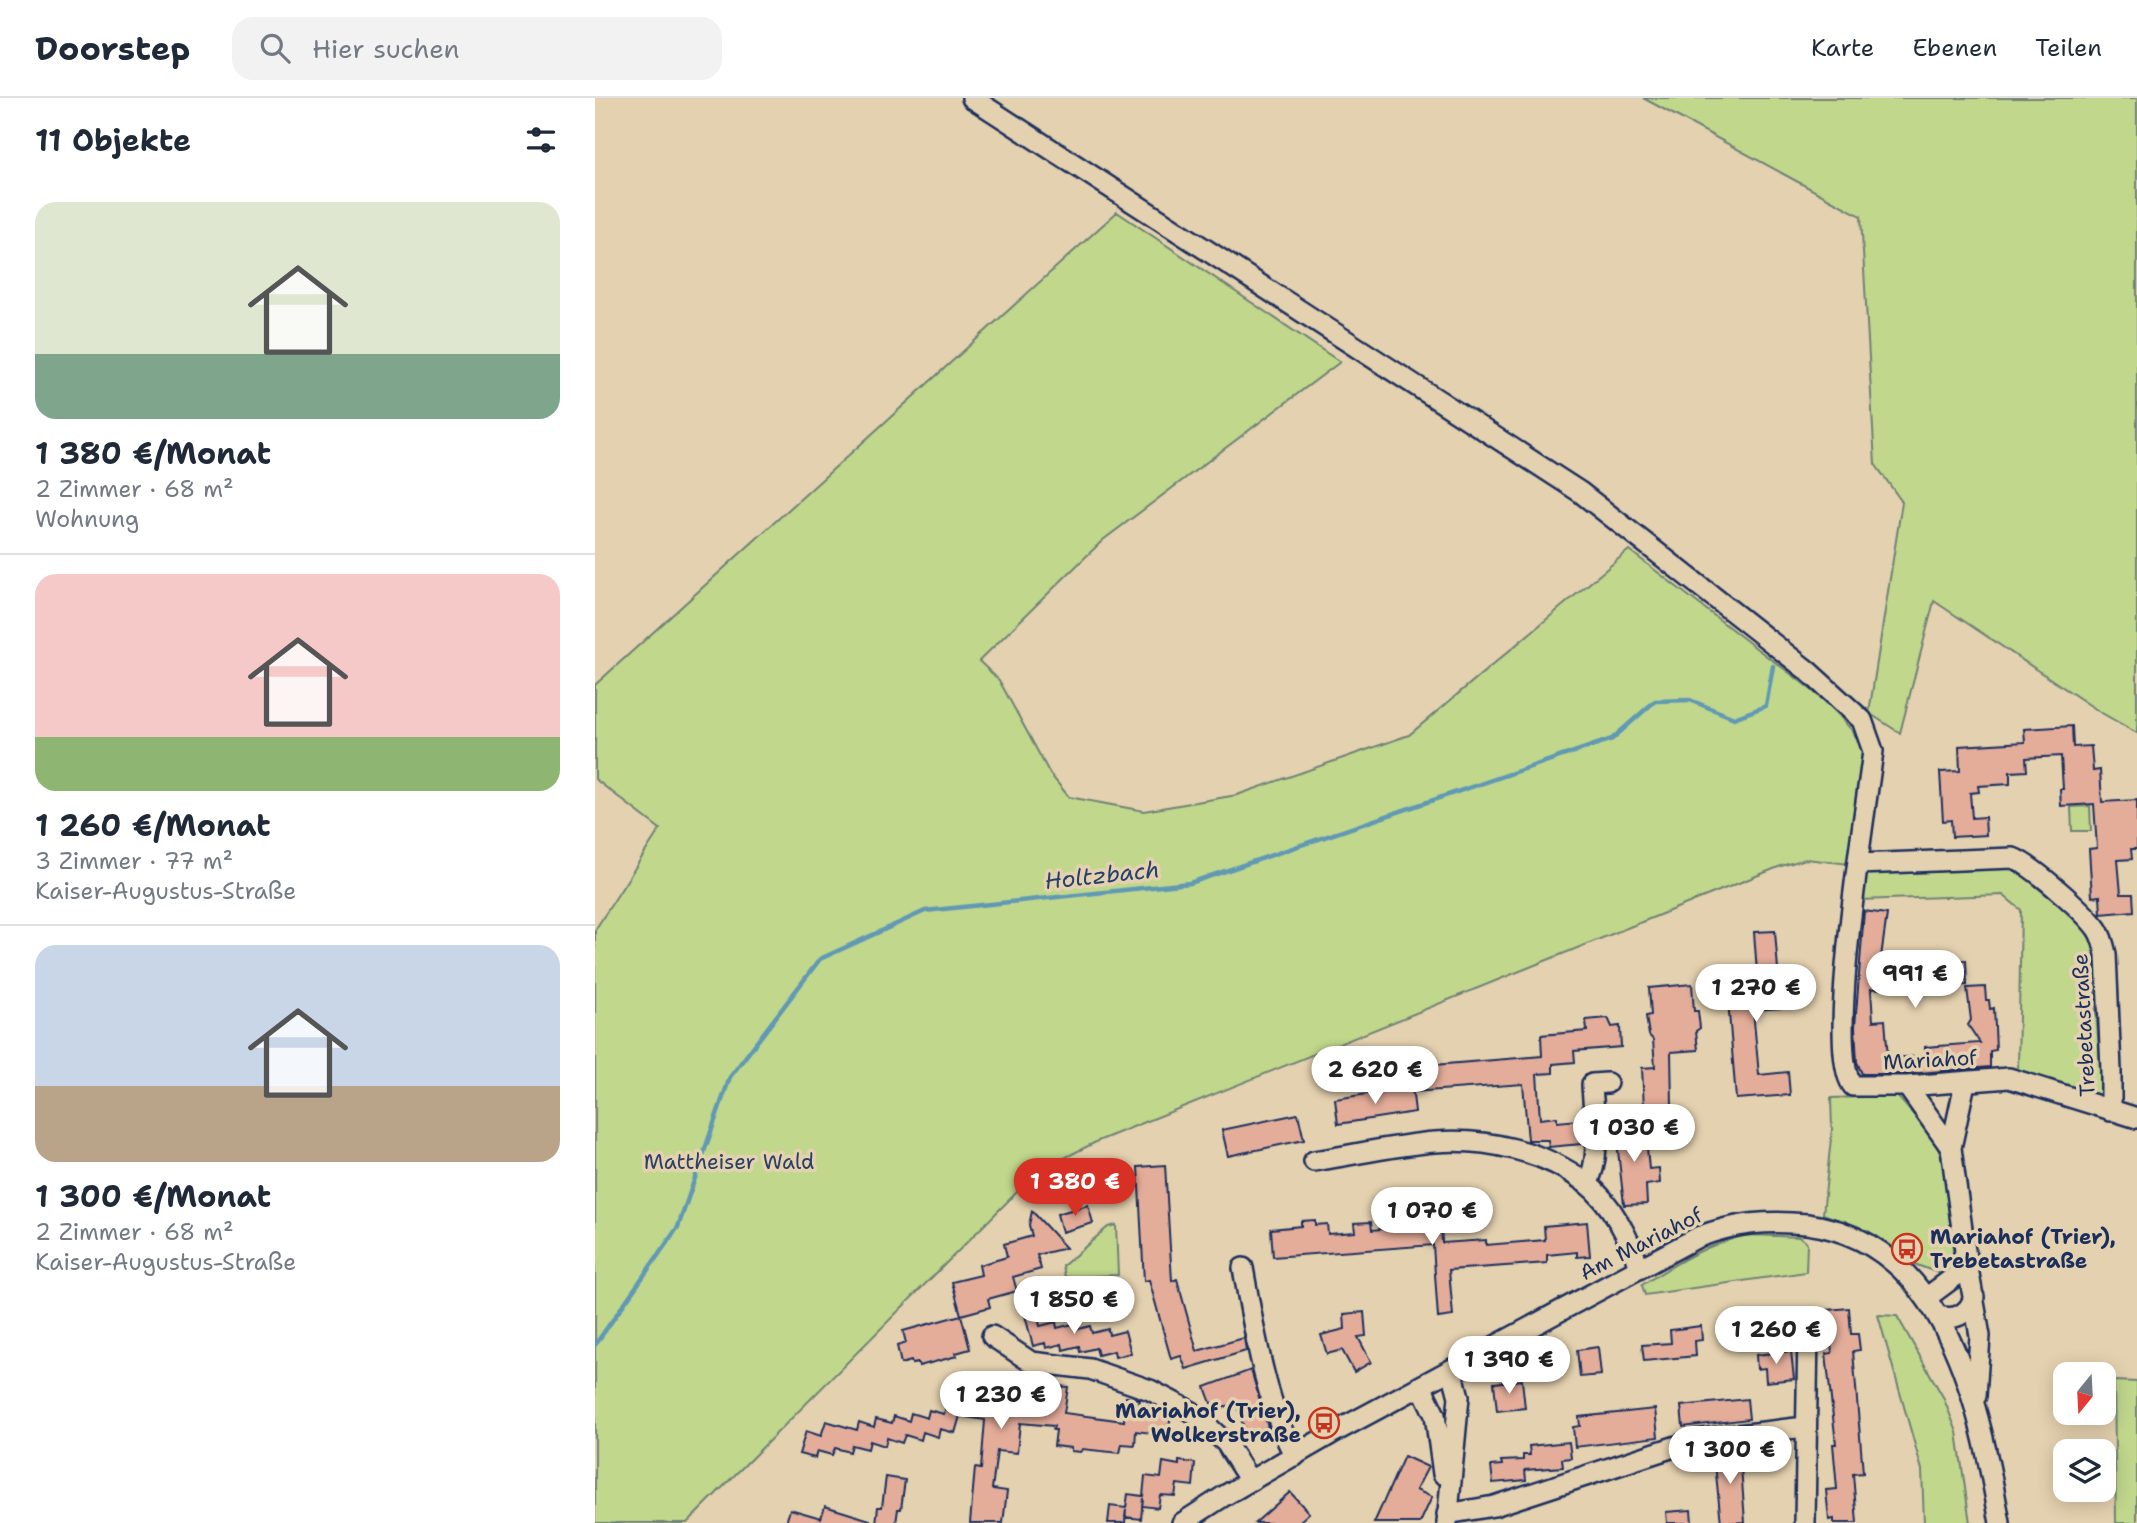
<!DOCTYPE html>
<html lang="de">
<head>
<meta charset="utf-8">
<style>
  body { margin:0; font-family:"Shantell Sans",sans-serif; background:#f2f2f3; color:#1f2937; height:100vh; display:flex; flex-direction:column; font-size:26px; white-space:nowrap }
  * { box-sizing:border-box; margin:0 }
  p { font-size:23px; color:#747a83 }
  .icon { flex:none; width:38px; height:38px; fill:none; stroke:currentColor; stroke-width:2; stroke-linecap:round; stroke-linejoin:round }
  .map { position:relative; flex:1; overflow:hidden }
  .panel { display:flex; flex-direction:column; background:#fff; width:595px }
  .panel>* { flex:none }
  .needle { width:46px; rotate:198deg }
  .tools { position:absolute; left:1458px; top:1264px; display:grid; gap:14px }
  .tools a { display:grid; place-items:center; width:63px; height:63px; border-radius:14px; background:#fff; box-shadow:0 4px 18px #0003; font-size:35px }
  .price { position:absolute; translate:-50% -60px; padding:0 16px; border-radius:24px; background:#fff; color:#222; font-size:23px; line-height:46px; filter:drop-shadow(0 2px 4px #0008) }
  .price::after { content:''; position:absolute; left:50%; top:42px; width:21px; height:16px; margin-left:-10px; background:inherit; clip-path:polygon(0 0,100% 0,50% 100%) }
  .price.selected { background:#d93025; color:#fff }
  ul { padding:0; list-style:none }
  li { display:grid; align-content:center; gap:14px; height:371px; padding:0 35px }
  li+li { border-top:2px solid #e0e1e3 }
  li span { display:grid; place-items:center; height:217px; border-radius:21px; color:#555 }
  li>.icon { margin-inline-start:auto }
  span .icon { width:126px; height:126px; fill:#fffc; stroke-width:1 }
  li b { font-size:30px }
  h2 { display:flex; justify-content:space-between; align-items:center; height:84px; padding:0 35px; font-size:30px }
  header { display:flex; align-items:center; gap:42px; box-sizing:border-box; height:98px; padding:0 35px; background:#fff; border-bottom:2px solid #e0e1e3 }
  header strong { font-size:33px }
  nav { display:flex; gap:38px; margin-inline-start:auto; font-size:24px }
  .search { width:490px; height:63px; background:#f2f2f3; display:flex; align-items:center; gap:18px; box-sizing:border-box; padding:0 24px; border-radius:21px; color:#747a83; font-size:26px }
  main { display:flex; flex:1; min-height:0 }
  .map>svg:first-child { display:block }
  .green { fill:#c1d78c; stroke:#6e8375; stroke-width:2 }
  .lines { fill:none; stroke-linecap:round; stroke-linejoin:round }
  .stream { stroke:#6199b4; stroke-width:4.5 }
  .building { fill:#e4ad9a; stroke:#1b2f5e; stroke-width:2 }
  .minor-casing { stroke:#1b2f5e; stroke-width:24 }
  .minor { stroke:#e4d1af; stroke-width:19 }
  .labels { text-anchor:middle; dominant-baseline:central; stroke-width:7; stroke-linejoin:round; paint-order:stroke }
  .street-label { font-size:21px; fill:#1b2f5e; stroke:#e4d1af }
  .park-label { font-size:21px; fill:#2c4063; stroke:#e4d1af }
  .poi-label { font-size:21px; font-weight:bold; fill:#1b2f5e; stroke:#e4d1af; text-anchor:start }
  .water-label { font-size:23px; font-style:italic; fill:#27416c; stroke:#e4d1af }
</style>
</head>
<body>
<header>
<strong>Doorstep</strong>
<div class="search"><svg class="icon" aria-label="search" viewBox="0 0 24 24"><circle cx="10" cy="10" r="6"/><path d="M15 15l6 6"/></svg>Hier suchen</div>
<nav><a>Karte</a><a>Ebenen</a><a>Teilen</a></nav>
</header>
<main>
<section class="panel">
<h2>11 Objekte<svg class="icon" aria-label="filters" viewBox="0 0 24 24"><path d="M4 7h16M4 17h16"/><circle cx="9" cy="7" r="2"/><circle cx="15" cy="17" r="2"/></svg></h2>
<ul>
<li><span style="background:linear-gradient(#dfe7d0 70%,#7fa58c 0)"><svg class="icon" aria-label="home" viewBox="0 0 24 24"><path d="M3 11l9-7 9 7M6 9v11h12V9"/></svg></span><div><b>1 380 €/Monat</b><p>2 Zimmer · 68 m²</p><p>Wohnung</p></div></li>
<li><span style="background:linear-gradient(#f6c9c9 75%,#8fb573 0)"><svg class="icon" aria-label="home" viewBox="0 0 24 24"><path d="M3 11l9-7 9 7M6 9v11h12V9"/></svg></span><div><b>1 260 €/Monat</b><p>3 Zimmer · 77 m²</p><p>Kaiser-Augustus-Straße</p></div></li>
<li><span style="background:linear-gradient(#c9d6e8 65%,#b9a48a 0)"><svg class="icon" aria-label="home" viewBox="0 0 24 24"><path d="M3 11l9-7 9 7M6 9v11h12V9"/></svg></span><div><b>1 300 €/Monat</b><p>2 Zimmer · 68 m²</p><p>Kaiser-Augustus-Straße</p></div></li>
</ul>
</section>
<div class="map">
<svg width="1542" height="1425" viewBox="0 0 1542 1425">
  <rect width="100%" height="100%" fill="#e4d1af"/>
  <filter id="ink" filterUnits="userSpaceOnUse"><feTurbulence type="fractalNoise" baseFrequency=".0143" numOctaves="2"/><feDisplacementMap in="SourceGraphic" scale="14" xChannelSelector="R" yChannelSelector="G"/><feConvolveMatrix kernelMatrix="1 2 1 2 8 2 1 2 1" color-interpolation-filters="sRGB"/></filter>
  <g filter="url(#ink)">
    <path class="green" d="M1048,0H1542V635L1505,614L1339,503L1305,635L1274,615L1307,404L1280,366L1266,118Z
      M522,114L745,264L508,442L384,563L404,582L455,676L474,699L549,713L642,697L814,637L1034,452C1075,484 1116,515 1157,547C1197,578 1249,609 1272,657L1254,766L1211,761L1186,768L503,1043L459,1065L422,1094L92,1425H0V832L65,731L0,681V587Z
      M1495,708L1496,733H1477L1476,709Z
      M1417,768L1488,827L1503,844L1498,876L1508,1000L1423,972L1426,812L1408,797L1264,802L1273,772Z
      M1302,998L1340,1041L1348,1065L1359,1160L1346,1176L1322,1167L1273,1133L1228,1116L1237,1031L1236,1000Z
      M521,1127L523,1177L470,1179L468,1168L513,1129Z
      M1153,1137L1205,1139L1212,1145L1211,1174L1050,1197L1047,1187C1081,1165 1113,1145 1153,1137Z
      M1283,1217L1302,1218L1348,1299L1362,1334L1375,1425H1329L1327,1372Z
      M1519,1283L1542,1284V1425H1521Z"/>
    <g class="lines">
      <path class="stream" d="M0,1247L83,1129L135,979L225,861L330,813L595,785L1017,641L1060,603L1095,602L1139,620L1171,608L1178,568"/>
    </g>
    <path class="building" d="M1477,628L1478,649L1496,648L1498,673L1505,672L1507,704L1542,702V751H1536L1537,761L1523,762L1526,796H1538L1539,813L1506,816L1505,798L1497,799L1494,751L1502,750L1499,706L1466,708L1465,691H1468L1466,658L1431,660L1432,673L1415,674V686L1383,688L1384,694L1375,695L1377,720L1390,719L1391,737L1357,739L1356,722L1348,723L1345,674L1365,673L1364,648L1430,644L1429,631Z
      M1269,813L1292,816L1285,866L1371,862L1372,887L1276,891L1278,923L1290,922L1293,960L1330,958V949L1385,945L1373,927L1376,922L1372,890L1390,889L1391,902H1394L1395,911L1399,910L1400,929L1401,952L1395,953V969L1312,976H1267L1262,964L1260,929Z
      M1180,833L1186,910L1158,912L1164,977L1193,974L1195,997L1141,1001L1132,890L1163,888L1159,834Z
      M1097,886L1099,913H1103L1105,930L1101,933L1103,952L1076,954L1077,1007L1049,1010L1047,970L1060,969L1058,942L1054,937L1051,918L1056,917L1054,890Z
      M1013,920L1017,929L1025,928L1026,949L979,953L980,964L958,966V975L942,976L945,1021L962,1019V1024L984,1022L986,1046L954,1049L953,1042H933L928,986L818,994L815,969L947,958L946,937L992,933L991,922Z
      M817,989L820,1014L743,1026L740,1001Z
      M703,1016L709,1042L633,1058L627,1032Z
      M1045,1023L1046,1041L1051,1040L1054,1071L1064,1070L1065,1085L1051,1087L1052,1106L1029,1107L1020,1025Z
      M570,1067L577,1183L582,1181L602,1253L649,1240L651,1253L591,1271L586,1258L576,1261L554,1182L549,1183L543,1069Z
      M493,1107L498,1125L467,1134L462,1116Z
      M437,1113L471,1150L442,1157L446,1171L418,1179L422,1193L393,1201L395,1209L366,1217L357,1184L386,1177L384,1167L412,1159L409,1146L437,1138L434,1127Z
      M824,1114L825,1119L846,1118L847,1145L891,1142V1147L950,1142L949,1128L992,1124L995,1158L982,1159V1154L952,1157V1165L854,1172L858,1218L843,1220L838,1147L678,1159L676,1131L706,1128V1123L720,1122V1127L732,1126L733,1136L760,1134L759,1125L776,1124L777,1132L805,1129L804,1115Z
      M439,1203L445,1228L461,1224L462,1230L478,1226L480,1232L495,1228L497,1235L513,1231L514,1237L530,1233L536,1255L520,1259L519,1253L503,1257L501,1250L485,1254L484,1248L468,1252L467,1246L451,1250L450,1245L438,1248L427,1206Z
      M1254,1210L1256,1236H1263L1265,1252L1258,1253L1268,1375L1258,1376L1262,1425H1239V1421L1234,1422L1231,1392L1242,1391L1238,1346H1241L1231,1256L1237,1255L1233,1212Z
      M769,1214L771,1238L763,1239L776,1264L759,1274L747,1252L732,1256L726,1237L750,1231L749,1216Z
      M366,1217L375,1251L361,1255L362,1258L324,1268L323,1265L317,1266L316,1263L306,1266L302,1248L311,1245L308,1233Z
      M1106,1228L1107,1242L1100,1243L1101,1258L1049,1263L1047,1247L1076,1245L1075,1232Z
      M1003,1249L1006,1277L985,1279L982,1252Z
      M1196,1253L1199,1281L1171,1284L1170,1270L1162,1271L1161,1257Z
      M656,1272L673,1329L651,1336L641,1305L619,1313L610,1289Z
      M384,1278L450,1284V1287L473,1289L469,1315L529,1323L531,1299L543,1301H545L544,1308L563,1310L576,1317L573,1337L541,1333L540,1347L527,1346L525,1355L487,1351L486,1354L476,1353V1350L459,1348L461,1332H458L459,1328L425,1325L422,1355L402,1353L397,1391L412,1393L408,1425H375L380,1370L386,1371L390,1322L365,1318L360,1335L345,1331L343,1339L328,1334L326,1342L310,1337L307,1345L292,1340L290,1348L275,1343L273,1351L257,1347L255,1354L240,1350L237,1357L222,1353L220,1360L204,1356L211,1333L226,1338L231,1323L262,1332L264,1324L279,1329L281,1321L297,1325L299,1318L314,1323L316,1315L332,1320L334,1312L349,1316L353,1302L380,1310Z
      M927,1282L930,1310L902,1313L899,1285Z
      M1152,1301L1154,1321L1088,1329L1086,1308Z
      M1060,1311L1063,1339L980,1349L978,1329L985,1328L984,1319Z
      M974,1344L976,1360L967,1361L968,1369L930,1372L931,1382L898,1385L896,1368L907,1367L906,1363L928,1362V1357H935L934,1348Z
      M1135,1350V1355L1145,1354L1150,1424L1126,1425L1119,1356H1122L1121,1352Z
      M809,1358L833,1369L821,1392L837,1399L825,1425H779Z
      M584,1363L600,1365L598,1388L582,1386L580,1398L565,1397L563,1410L547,1408L548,1400L546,1421L530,1419L531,1412L530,1425H513L515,1408L531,1410L533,1396L548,1398L550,1378L566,1380L568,1364L584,1367Z
      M291,1379L310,1382L306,1411H303L301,1425H281L283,1409H287Z
      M695,1394L714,1415L703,1425H660Z
      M230,1408L275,1422V1425H191L195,1411L226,1420Z
      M1096,1412L1097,1425H1072L1071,1414Z"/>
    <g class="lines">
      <g class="minor-casing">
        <path id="minor" d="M377,0L985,394L1213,573L1267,622L1278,653C1272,706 1229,955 1258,988H1312L1414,980L1542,1020
          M1263,766L1418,760C1437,767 1490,814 1502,831C1507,838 1509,847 1511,856L1516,972V1013
          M1370,985L1356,1050L1370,1153L1385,1238L1381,1298
          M1312,988L1356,1050
          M719,1063C759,1057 800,1047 840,1044C891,1040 950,1053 991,1085C1016,1104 1035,1141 1044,1170
          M992,1086C1008,1058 998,1017 997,986L1012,985
          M648,1170C659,1230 670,1305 700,1358
          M1331,1200L1362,1177L1370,1154
          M1342,1217C1359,1224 1374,1216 1379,1199
          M397,1238L436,1264L495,1271L555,1292L597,1314L631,1345L655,1383
          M826,1288L840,1317L848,1376
          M852,1416L899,1408L1100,1342L1210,1329
          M587,1425L629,1398L736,1336L1103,1139C1140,1125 1173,1122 1212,1126C1353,1144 1385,1311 1405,1425
          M852,1425L864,1299L857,1272
          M1210,1425L1213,1231"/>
      </g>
      <use href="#minor" class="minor"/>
    </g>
  </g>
  <defs>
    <g id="bus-ring" transform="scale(1.575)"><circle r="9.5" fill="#e4d1af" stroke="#c8321e" stroke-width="1.5"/><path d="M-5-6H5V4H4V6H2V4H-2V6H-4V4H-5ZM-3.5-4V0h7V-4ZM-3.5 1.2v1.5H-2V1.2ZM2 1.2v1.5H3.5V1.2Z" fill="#c8321e"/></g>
  </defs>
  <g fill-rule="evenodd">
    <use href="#bus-ring" x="1312" y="1151"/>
    <use href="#bus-ring" x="729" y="1325"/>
  </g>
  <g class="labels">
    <g class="street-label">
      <text transform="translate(1489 927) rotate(-93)">Trebetastraße</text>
      <text transform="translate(1335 962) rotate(-3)">Mariahof</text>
      <text transform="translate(1046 1146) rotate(-27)">Am Mariahof</text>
    </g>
    <g class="park-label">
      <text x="134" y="1064">Mattheiser Wald</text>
    </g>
    <g class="poi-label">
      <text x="1335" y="1139">Mariahof (Trier),<tspan x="1335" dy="24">Trebetastraße</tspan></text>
      <text x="706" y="1313" text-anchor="end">Mariahof (Trier),<tspan x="706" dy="24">Wolkerstraße</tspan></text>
    </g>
    <g class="water-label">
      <text transform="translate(507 777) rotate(-6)">Holtzbach</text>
    </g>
  </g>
</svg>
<div class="tools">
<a><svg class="needle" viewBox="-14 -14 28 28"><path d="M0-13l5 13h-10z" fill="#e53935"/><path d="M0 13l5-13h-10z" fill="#747a83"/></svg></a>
<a><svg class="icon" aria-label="layers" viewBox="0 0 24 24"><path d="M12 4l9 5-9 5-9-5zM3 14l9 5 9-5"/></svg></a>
</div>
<b class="price" style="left:1320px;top:912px">991 €</b>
<b class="price" style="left:1161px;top:926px">1 270 €</b>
<b class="price" style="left:780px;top:1008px">2 620 €</b>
<b class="price" style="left:1039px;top:1066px">1 030 €</b>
<b class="price selected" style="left:480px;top:1120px">1 380 €</b>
<b class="price" style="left:837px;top:1149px">1 070 €</b>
<b class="price" style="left:479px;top:1238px">1 850 €</b>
<b class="price" style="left:1181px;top:1268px">1 260 €</b>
<b class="price" style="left:914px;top:1298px">1 390 €</b>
<b class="price" style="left:406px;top:1333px">1 230 €</b>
<b class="price" style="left:1135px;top:1388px">1 300 €</b>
</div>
</main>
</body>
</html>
